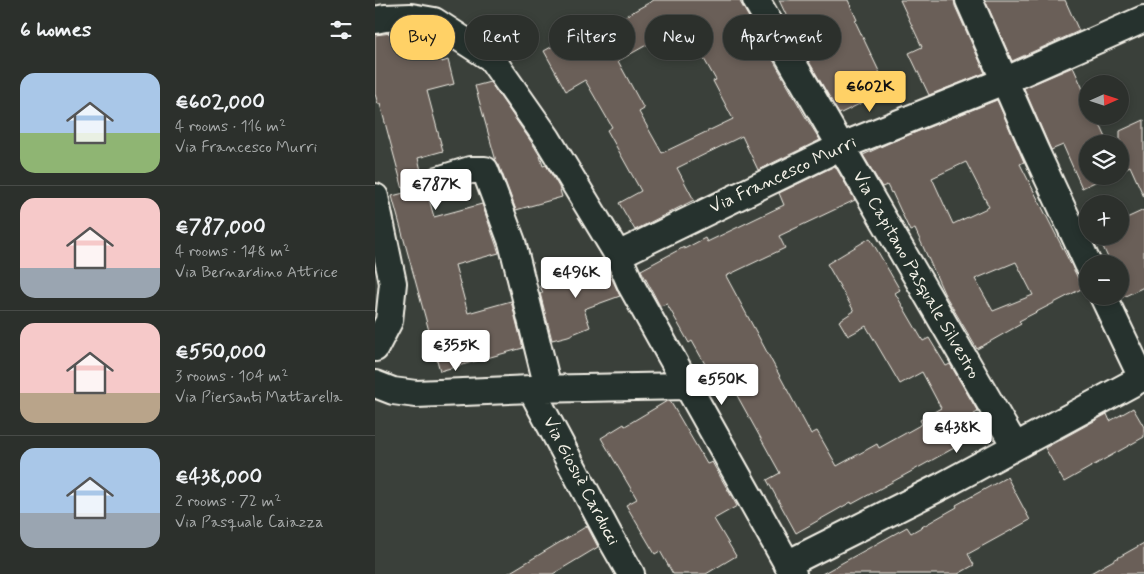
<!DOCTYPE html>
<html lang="en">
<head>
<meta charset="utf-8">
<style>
  body { margin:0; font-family:Mynerve,sans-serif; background:#383c38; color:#f1f3f6; height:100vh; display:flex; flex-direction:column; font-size:19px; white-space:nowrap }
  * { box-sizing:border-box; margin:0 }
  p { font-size:16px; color:#a6a9a9 }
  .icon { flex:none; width:28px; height:28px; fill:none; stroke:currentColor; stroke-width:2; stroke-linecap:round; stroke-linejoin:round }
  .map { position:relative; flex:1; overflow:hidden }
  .panel { display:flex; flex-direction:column; background:#2c302c; width:375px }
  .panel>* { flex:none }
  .hud { position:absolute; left:15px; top:15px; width:475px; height:45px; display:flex; gap:10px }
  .needle { width:32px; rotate:87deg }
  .controls { position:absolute; left:704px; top:75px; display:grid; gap:10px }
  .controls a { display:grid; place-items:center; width:50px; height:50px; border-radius:50%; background:#2c302c; box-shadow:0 2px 8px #0003,0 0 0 1px #484b48; font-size:25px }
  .price { position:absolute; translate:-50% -42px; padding:0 11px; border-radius:5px; background:#fff; color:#222; font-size:16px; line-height:32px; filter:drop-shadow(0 1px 2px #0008) }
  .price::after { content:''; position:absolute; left:50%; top:30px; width:15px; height:11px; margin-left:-8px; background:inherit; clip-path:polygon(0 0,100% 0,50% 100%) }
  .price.current { background:#ffd166; color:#111 }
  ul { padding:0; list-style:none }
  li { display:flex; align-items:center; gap:15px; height:125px; padding:0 20px }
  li+li { border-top:1px solid #484b48 }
  li span { display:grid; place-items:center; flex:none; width:140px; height:100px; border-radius:15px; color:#555 }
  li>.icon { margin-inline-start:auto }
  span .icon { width:60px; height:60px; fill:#fffc; stroke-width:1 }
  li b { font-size:21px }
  h2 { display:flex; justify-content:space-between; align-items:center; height:60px; padding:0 20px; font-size:21px }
  .pill { padding:0 18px; border-radius:22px; background:#2c302c; box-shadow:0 2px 8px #0003,0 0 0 1px #484b48; font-size:18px; line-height:45px }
  .pill.current { background:#ffd166; color:#111 }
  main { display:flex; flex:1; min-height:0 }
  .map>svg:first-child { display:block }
  .building { fill:#6a5e58; stroke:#f4f1e8; fill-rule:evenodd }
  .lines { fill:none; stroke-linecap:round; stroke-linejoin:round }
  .minor-casing { stroke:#f4f1e8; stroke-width:30 }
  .minor { stroke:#26332d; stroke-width:26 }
  .labels { text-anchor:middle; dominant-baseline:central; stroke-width:4; stroke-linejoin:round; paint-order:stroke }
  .street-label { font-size:18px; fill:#f4f1e8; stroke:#26332d }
</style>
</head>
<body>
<main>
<section class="panel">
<h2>6 homes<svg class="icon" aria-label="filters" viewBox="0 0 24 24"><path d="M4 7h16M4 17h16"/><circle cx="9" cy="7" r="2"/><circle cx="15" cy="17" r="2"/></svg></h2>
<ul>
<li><span style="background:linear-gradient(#a9c7e8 60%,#8fb573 0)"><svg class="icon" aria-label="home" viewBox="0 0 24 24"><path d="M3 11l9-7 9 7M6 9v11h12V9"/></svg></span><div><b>€602,000</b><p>4 rooms · 116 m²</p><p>Via Francesco Murri</p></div></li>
<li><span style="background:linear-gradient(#f6c9c9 70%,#9aa5b1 0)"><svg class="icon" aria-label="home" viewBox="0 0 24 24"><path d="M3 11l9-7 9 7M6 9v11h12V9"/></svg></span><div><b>€787,000</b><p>4 rooms · 148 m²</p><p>Via Bernardino Attrice</p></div></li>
<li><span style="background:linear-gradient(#f6c9c9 70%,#b9a48a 0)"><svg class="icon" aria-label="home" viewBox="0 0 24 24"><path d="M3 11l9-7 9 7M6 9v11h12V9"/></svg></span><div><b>€550,000</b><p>3 rooms · 104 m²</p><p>Via Piersanti Mattarella</p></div></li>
<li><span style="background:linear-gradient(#a9c7e8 65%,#9aa5b1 0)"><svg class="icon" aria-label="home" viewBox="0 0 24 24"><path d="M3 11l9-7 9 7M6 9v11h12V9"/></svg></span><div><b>€438,000</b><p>2 rooms · 72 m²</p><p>Via Pasquale Caiazza</p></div></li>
</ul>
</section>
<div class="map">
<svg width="769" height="574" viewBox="0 0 769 574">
  <rect width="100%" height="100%" fill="#3a403a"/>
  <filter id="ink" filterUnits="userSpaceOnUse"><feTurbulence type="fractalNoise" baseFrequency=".02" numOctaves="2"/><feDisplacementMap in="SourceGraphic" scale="10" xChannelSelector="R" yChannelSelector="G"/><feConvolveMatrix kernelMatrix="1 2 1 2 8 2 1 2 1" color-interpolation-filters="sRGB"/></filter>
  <g filter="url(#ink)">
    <path class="building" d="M279,0H364L430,116L445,140L383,170L367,136L302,168L319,200L260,230L244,203L266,191L232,130L237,127L210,80L191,91L169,51L224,20L229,28ZM309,24L341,80L338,81L358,119L287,153L264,112L269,109L243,61Z
      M404,0H473L482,20L480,21L513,90L464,114L428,51Z
      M525,0H579L580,6L610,73L554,95L534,53L547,47Z
      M610,0H690L704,31L637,61Z
      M25,32L29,46L43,42L46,50L63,46L67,62L73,60L79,84L52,91L68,151L43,158L48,179L49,184L51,188L59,217L107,204L124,253L80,265L93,313L136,301L148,348L65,371L17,196L29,193L5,104H3L0,94V35Z
      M698,67L712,98V116H721L734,144H712V176H733L707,188L688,145L676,150L649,88Z
      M115,82L159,146L165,156L168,166L171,165L184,187L187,197L141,210L124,165L121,161L100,86Z
      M622,100L649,162L645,164L708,288L644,321L646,324L602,349L569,293L540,229L535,231L517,192L516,193L512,185L507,187L488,155L514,143ZM591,162L614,207L578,224L557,178ZM641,262L658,295L618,311L600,279Z
      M769,120V197L755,166L745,171V131Z
      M460,166L480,200L404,236L410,248L351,276L436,434L442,431L462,466L502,444L504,448L547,424L545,420L566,408L547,372L525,384L491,326L473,336L464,321L479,311L452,264L495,238L525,290L520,293L548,341L554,338L571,366L575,364L603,412L599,414L607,427L588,438L590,442L477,504L476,502L421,533L392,480L405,473L359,390L348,396L317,341L314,343L292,304L285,306L266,270L309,247V249L330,238L332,242L409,205L404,193Z
      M769,210V287L746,298L745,264H736L723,236H745V221Z
      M229,262L245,296L209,309L215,327L193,336L177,340L165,293H168L165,286Z
      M292,401H295L332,464L337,462L362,506L339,519L361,556L331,574H298L285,551L280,554L251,505L262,499L226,438L249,424L250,426Z
      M758,408L769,427V437L689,482L670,448L732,414L735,421Z
      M632,477L655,520L593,554L599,565L583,574H447L532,527L536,533L582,507L581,505Z
      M212,526L223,547L178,574H132Z
      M769,543V574H714Z"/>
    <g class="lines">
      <g class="minor-casing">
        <path id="minor" d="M381,0L640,446
          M594,0L660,150L713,264
          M0,20L10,18L36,17L59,21L116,58L172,138L243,255L257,287L418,574
          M63,180L95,170H110L137,242L173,388
          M0,197L18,283L14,321L0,348
          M243,255L467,146L629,81L769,19
          M728,296L767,378
          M0,384L18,391L41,394L156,389L313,386
          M156,389L235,537L256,574
          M412,564L569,485L769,377"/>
      </g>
      <use href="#minor" class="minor"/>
    </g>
  </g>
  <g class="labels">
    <g class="street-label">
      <text transform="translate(408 175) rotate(-25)">Via Francesco Murri</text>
      <text transform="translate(541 275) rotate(60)">Via Capitano Pasquale Silvestro</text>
      <text transform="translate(206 481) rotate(62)">Via Giosuè Carducci</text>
    </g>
  </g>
</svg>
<div class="controls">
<a><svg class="needle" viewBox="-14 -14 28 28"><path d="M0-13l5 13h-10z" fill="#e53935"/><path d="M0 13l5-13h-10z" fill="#a6a9a9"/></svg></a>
<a><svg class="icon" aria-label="layers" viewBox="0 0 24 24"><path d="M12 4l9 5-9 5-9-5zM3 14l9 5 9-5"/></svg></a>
<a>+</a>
<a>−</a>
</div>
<b class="price current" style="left:495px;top:113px">€602K</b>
<b class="price" style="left:61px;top:211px">€787K</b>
<b class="price" style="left:201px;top:299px">€496K</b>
<b class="price" style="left:81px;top:372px">€355K</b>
<b class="price" style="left:347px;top:406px">€550K</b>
<b class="price" style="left:582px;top:454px">€438K</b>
<div class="hud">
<a class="pill current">Buy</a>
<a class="pill">Rent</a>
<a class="pill">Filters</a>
<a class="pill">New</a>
<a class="pill">Apartment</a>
</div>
</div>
</main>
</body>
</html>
